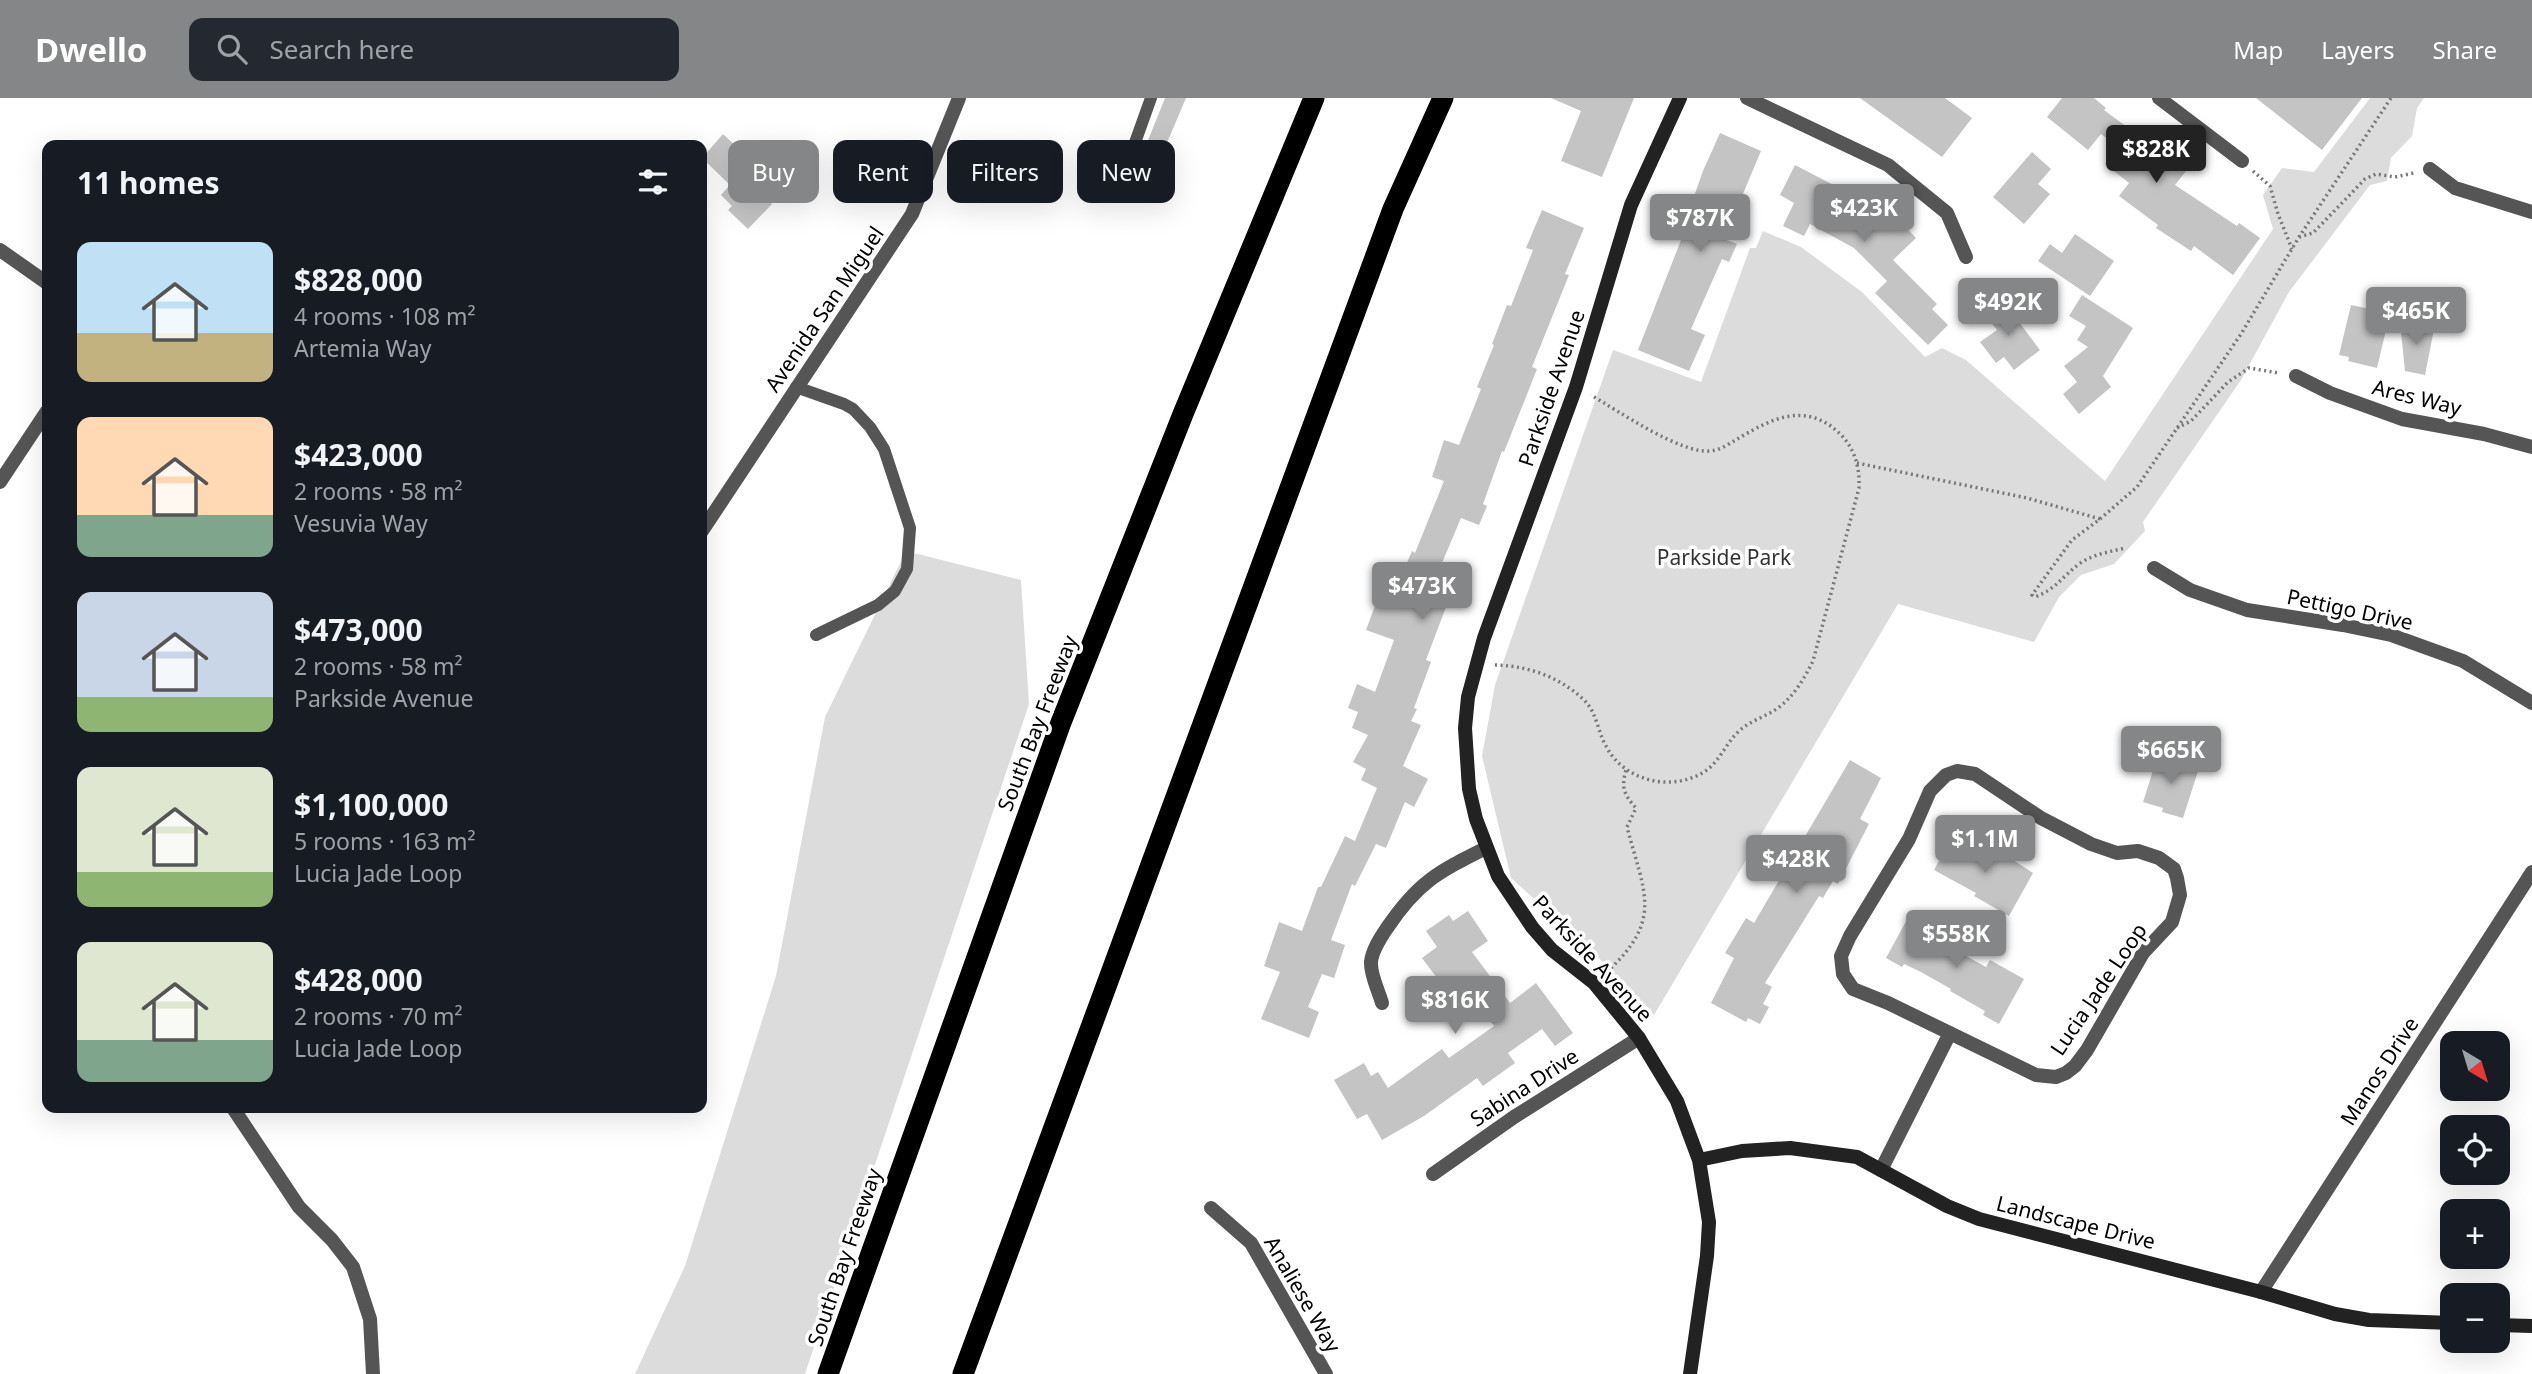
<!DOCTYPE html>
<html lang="en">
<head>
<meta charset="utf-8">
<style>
  body { margin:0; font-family:"Noto Sans",sans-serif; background:#242831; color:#f1f3f6; height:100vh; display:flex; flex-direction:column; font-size:26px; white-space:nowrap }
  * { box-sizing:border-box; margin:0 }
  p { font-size:23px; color:#9ea1a6 }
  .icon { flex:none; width:38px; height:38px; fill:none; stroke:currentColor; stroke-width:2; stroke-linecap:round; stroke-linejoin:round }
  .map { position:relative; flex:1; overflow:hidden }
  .panel { position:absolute; left:42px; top:42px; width:665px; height:973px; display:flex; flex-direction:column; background:#171b24; border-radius:14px; box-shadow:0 7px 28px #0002 }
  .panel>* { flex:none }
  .top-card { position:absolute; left:728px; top:42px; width:665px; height:63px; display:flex; gap:14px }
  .needle { width:46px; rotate:142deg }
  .fabs { position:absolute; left:2440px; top:933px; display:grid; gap:14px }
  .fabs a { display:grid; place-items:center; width:70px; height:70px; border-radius:14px; background:#171b24; box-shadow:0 7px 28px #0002; font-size:35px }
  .price { position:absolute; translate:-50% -60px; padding:0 16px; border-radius:7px; background:#858687; color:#fff; font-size:23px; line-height:46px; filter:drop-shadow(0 2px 4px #0008) }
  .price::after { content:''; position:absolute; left:50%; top:42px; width:21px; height:16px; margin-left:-10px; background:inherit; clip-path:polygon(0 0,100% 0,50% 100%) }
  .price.selected { background:#222; color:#fff }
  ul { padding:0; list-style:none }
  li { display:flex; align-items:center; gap:21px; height:175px; padding:0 35px }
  li span { display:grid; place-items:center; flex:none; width:196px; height:140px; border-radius:14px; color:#555 }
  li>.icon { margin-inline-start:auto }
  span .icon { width:84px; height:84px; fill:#fffc; stroke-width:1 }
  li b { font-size:30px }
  h2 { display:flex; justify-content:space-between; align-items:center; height:84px; padding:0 35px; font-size:30px }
  .tag { padding:0 24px; border-radius:14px; background:#171b24; box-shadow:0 7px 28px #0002; font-size:24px; line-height:63px }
  .tag.selected { background:#858687; color:#fff }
  header { display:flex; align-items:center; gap:42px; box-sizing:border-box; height:98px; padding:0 35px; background:#858687; color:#fff }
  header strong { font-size:33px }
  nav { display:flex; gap:38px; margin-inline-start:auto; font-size:24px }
  .search { width:490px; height:63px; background:#242831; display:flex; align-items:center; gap:18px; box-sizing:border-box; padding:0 24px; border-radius:14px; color:#9ea1a6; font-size:26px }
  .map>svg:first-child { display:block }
  .green { fill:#dcdcdc }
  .building { fill:#c4c4c4 }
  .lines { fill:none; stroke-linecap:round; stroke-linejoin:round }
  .path { stroke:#777; stroke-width:3.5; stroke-dasharray:2 3.5; stroke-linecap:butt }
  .lane { stroke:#555; stroke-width:12 }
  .street { stroke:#555; stroke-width:14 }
  .secondary { stroke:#222; stroke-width:14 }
  .highway { stroke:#000; stroke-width:21 }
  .labels { text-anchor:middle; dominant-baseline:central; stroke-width:7; stroke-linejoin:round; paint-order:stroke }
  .street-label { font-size:21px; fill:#000; stroke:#fff }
  .park-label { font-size:21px; fill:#333; stroke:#fff }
</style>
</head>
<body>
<header>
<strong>Dwello</strong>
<div class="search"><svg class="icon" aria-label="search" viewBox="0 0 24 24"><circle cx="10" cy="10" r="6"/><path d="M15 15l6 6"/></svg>Search here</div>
<nav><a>Map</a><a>Layers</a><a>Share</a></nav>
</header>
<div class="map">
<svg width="2532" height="1276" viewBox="0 0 2532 1276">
  <rect width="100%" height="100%" fill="#fff"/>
  <path class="green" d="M2370,0H2424L2417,10L2412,38L2391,60L2387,83L2370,87L2289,194L2241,282L2143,424L2145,433L2114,466L2081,477L2059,499L2034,544L1898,506L1654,917L1589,850L1511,780L1482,658L1495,587L1613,252L1701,284L1750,150H1756L1763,133L1801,149L1862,194L1925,259L1942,250L1966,262L2105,383L2273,131L2263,97L2282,70L2314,74Z
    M906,453L1021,482L1029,606L805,1276H635L685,1168L776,878L825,619Z"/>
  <path class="building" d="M1165,0H1186L1164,52L1147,45Z
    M1551,0H1634L1602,79L1561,63L1581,13Z
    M1860,0H1945L1972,20L1942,59Z
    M2062,0H2094L2106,10L2104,12L2186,73L2175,87L2237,128L2239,125L2260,140L2233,177L2194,148L2191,153L2156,130L2158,127L2119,98L2129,85L2105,66L2117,48L2101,36L2088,52L2047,19Z
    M2256,0H2362L2322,52Z
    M1720,35L1761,53L1724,141L1737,146L1729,164L1722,161L1691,231L1705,237L1689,273L1638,252L1690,119L1687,118L1703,73Z
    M723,36L742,54L751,44L760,52L770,42L797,67L766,100L772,106L748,131L728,112L732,108L721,97L730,87L702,60Z
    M2032,54L2051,71L2038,86L2050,96L2024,126L1993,99Z
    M1795,67L1897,120L1916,140L1893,162L1937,206L1932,211L1948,227L1928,247L1875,195L1887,183L1854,150L1810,126L1804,138L1783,128L1794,105L1780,97Z
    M1542,112L1584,130L1565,176L1569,177L1532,269L1537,271L1504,354L1502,353L1483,406L1487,408L1479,427L1461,420L1442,465L1446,466L1443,474L1460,481L1449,510L1446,509L1426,562L1431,564L1414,610L1417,611L1411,623L1421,627L1403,668L1428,681L1414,709L1405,704L1386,750L1376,746L1355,788L1352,786L1331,842L1345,847L1334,880L1322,876L1308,909L1319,914L1309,940L1261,921L1280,874L1264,868L1279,824L1302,833L1318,789H1321L1345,738L1355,743L1377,690L1361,682L1366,671L1353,664L1368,637L1352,630L1358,614L1348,610L1357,586L1375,594L1394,542L1366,532L1382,489L1388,491L1395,472L1403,474L1412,453L1415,455L1444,383L1432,379L1444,342L1459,347L1481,291L1477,289L1494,247L1492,246L1507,207L1511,208L1533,152L1526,150Z
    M2075,136L2114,163L2090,198L2038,163L2050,146L2062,155Z
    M2082,197L2133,230L2103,278L2111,289L2079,316L2063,296L2077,284L2064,268L2088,249L2077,242L2086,228L2069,218Z
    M2003,203L2040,252L2014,272L2004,259L1996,265L1980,244L1997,232L1985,217Z
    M2351,207L2390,215L2377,270L2348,263L2349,259L2339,257Z
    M2400,224L2434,231L2425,277L2405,273Z
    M2158,657L2199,670L2183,720L2162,714L2163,710L2143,704Z
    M1850,662L1881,680L1860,721L1869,726L1838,786L1833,783L1823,800L1819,798L1765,885L1772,889L1763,906L1769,909L1760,926L1748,920L1746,924L1711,905L1734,860L1725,855L1746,820L1754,825Z
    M1952,739L1996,763L2001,754L2033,775L2009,818L1974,798L1976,795L1934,772Z
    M1468,813L1488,843L1472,854L1510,905L1536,885L1573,935L1555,948L1542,931L1508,955L1515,965L1483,988L1477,980L1424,1018L1382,1042L1367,1016L1357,1021L1334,982L1364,965L1371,978L1378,974L1388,990L1442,951L1449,960L1494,928L1466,890L1452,900L1422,860L1437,849L1426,833L1449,817L1453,823Z
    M1909,818L1942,837L1939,843L1986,869L1990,862L2024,881L1999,926L1983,917L1985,913L1950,893L1951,891L1921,874L1904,866L1902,869L1886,860Z"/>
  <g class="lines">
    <path class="path" d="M2253,73L2270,88L2278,116L2292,151
      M2299,139L2313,135L2365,81L2376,76L2395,79L2414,75
      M2177,330L2191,323L2228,284L2249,270L2279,275
      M1857,365L2027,400L2100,421L2072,442L2032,497L2035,499C2056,491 2062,479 2079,466C2093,456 2109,454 2125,450
      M2100,421L2137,389L2241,236L2299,139L2391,0
      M1495,567C1528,568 1558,578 1583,601C1597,614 1597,632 1606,648C1624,684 1674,695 1707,672C1720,662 1726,646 1737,635C1749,623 1765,619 1778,610C1794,598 1804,581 1813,563L1859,390C1860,368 1854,348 1837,333C1804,304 1771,321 1739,340C1730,345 1721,352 1710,353C1681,356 1618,313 1591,297
      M1607,874C1664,821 1644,795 1627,729L1636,710C1624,697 1621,689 1626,672"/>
    <path class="lane" d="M1132,53L1151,0
      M796,289L844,306L853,311L870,329L884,351L910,430L907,471L895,493L878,507L816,537"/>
    <path class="street" d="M1747,0L1888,67L1947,115L1966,159
      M2159,0L2242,63
      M2430,71L2455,90L2532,114
      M0,152L47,185
      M2296,278L2330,295L2402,321L2484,336L2532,349
      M0,384L47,313
      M702,433L912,116L959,0
      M2154,470L2190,492L2247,512L2343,527L2391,537L2463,563L2532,605
      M1957,673L1975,676L2041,720L2091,746L2117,755L2138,753L2159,760L2174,771L2177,780L2180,797L2172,824L2143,855L2087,952L2075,968L2066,975L2056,979L2036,977L1888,905L1853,891L1843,876L1841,858L1850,838L1909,741L1930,693L1946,677Z
      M1382,905C1379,894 1370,876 1371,864C1372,852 1381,839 1387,830C1418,784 1438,774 1486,750
      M233,1010L299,1109L332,1142L353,1169L370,1221L373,1276
      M1881,1072L1950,935
      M1433,1076L1514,1019L1639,940
      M1211,1110L1251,1145L1326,1276
      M2261,1194L2532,774"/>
    <path class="secondary" d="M1680,0L1631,107L1576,289L1484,540L1468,599L1465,630L1469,691L1476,721L1498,778L1532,829L1552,852L1594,885L1639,940L1677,1003L1699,1062L1709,1124L1707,1158L1690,1276
      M1699,1062L1742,1053L1790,1050L1857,1059L1947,1108L1979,1121L2261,1194L2335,1216L2369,1222L2452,1225
      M2497,1227L2532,1228"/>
    <path class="highway" d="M828,1276L1060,627L1183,316L1314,0
      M963,1276L1393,111L1443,0"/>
  </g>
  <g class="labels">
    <g class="street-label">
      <text transform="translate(824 211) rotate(-56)">Avenida San Miguel</text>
      <text transform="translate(1551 290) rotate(-71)">Parkside Avenue</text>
      <text transform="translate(2417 299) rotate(14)">Ares Way</text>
      <text transform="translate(2350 511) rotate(12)">Pettigo Drive</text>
      <text transform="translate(1037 625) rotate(-69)">South Bay Freeway</text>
      <text transform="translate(1593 860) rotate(47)">Parkside Avenue</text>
      <text transform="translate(2098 891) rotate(-56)">Lucia Jade Loop</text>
      <text transform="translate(2379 973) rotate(-57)">Manos Drive</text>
      <text transform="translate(1524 989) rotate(-33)">Sabina Drive</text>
      <text transform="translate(2076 1124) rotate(14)">Landscape Drive</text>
      <text transform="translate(844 1159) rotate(-71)">South Bay Freeway</text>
      <text transform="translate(1303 1196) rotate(60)">Analiese Way</text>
    </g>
    <g class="park-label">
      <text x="1724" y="459">Parkside Park</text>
    </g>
  </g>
</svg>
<div class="fabs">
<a><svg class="needle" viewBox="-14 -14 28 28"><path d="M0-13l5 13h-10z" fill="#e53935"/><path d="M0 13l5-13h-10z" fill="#9ea1a6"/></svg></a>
<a><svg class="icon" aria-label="locate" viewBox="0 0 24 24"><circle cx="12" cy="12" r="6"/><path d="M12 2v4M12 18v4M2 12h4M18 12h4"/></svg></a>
<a>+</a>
<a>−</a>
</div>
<b class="price selected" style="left:2156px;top:87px">$828K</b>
<b class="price" style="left:1864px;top:146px">$423K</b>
<b class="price" style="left:1700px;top:156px">$787K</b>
<b class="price" style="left:2008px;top:240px">$492K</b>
<b class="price" style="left:2416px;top:249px">$465K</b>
<b class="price" style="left:1422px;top:524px">$473K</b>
<b class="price" style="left:2171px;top:688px">$665K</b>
<b class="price" style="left:1985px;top:777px">$1.1M</b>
<b class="price" style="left:1796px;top:797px">$428K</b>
<b class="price" style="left:1956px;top:872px">$558K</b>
<b class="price" style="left:1455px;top:938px">$816K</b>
<div class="top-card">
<a class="tag selected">Buy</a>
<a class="tag">Rent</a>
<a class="tag">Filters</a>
<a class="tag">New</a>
</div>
<section class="panel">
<h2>11 homes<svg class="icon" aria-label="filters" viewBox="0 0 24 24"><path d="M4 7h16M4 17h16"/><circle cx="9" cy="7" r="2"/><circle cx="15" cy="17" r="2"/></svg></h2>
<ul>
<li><span style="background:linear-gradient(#bfe0f5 65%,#c2b280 0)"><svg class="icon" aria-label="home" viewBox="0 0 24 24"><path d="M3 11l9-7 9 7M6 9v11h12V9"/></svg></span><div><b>$828,000</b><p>4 rooms · 108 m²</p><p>Artemia Way</p></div></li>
<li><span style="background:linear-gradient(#ffd9b3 70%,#7fa58c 0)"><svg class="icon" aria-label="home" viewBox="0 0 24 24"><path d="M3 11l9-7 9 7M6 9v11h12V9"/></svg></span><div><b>$423,000</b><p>2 rooms · 58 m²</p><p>Vesuvia Way</p></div></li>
<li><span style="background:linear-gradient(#c9d6e8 75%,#8fb573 0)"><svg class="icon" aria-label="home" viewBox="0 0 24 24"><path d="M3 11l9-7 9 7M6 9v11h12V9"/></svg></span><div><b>$473,000</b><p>2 rooms · 58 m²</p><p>Parkside Avenue</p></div></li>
<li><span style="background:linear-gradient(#dfe7d0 75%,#8fb573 0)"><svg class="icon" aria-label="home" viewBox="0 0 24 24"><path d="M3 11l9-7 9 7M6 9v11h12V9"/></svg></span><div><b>$1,100,000</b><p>5 rooms · 163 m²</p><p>Lucia Jade Loop</p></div></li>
<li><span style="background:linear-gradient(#dfe7d0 70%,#7fa58c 0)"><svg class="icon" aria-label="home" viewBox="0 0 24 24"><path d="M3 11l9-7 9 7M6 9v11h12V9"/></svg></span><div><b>$428,000</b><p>2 rooms · 70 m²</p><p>Lucia Jade Loop</p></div></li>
</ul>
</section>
</div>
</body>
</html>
